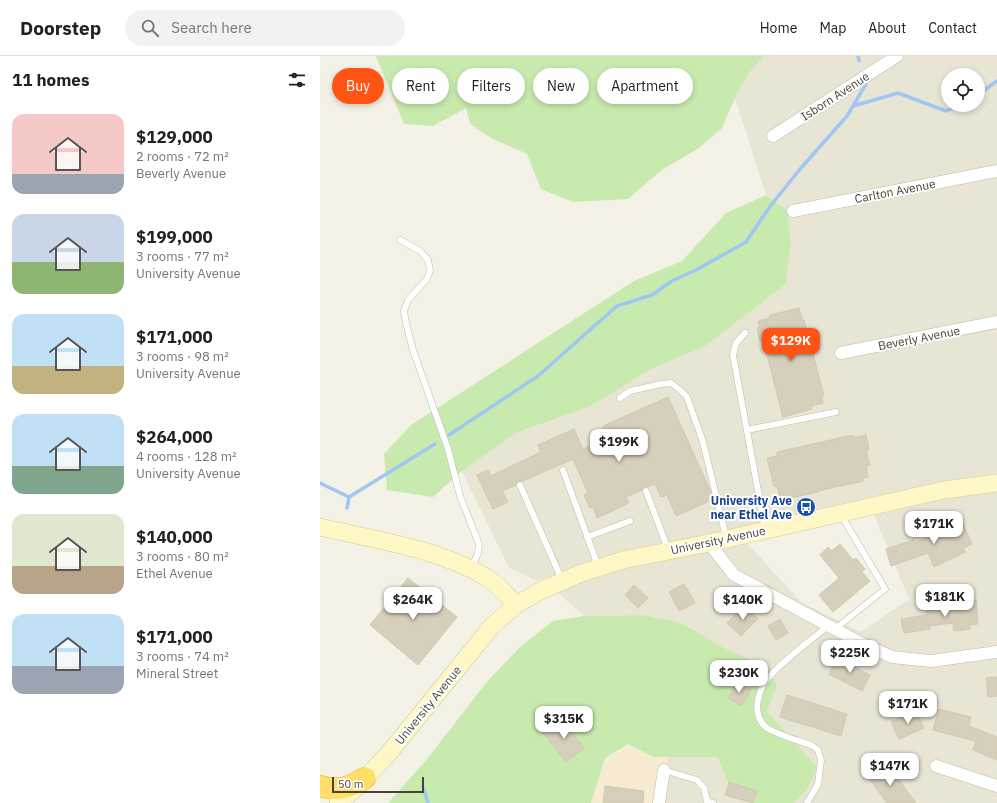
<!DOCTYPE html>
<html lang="en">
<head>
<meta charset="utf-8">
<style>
  body { margin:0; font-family:"IBM Plex Sans",sans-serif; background:#f2f2f2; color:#202124; height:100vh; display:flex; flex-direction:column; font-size:15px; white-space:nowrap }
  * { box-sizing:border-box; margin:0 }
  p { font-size:13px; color:#757577 }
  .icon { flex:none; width:22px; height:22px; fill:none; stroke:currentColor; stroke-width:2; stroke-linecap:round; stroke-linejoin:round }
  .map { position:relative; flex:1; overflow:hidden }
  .panel { display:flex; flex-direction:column; background:#fff; width:320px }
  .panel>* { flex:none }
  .guide { position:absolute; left:12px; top:12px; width:380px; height:36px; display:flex; gap:8px }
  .tools { position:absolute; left:621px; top:12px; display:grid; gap:8px }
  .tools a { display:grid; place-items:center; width:44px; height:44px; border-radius:50%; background:#fff; box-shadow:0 2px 6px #0003; font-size:20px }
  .scale { position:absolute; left:12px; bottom:10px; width:92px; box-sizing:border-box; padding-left:4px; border:2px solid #484335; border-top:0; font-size:11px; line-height:14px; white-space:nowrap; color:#484335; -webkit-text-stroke:3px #fff; paint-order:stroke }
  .price { position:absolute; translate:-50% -34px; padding:0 9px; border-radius:8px; background:#fff; color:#222; font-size:13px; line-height:26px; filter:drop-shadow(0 1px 2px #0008) }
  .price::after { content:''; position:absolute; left:50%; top:24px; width:12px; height:9px; margin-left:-6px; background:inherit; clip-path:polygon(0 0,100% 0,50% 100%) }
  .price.on { background:#ff5413; color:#fff }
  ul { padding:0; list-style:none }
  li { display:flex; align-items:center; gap:12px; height:100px; padding:0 12px }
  li span { display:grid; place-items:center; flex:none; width:112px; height:80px; border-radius:12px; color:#555 }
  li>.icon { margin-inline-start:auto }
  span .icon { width:48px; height:48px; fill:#fffc; stroke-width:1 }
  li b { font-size:17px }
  h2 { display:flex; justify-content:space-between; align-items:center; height:48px; padding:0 12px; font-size:17px }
  .tag { padding:0 14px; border-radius:18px; background:#fff; box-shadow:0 2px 6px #0003; font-size:14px; line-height:36px }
  .tag.on { background:#ff5413; color:#fff }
  header { display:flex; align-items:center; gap:24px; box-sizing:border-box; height:56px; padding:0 20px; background:#fff; border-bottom:1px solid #e0e0e0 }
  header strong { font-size:19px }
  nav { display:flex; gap:22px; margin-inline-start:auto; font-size:14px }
  .search { width:280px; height:36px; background:#f2f2f2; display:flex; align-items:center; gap:10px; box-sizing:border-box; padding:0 14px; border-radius:22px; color:#757577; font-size:15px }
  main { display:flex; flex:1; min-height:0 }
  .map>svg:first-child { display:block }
  .residential { fill:#e8e5d5; fill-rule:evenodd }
  .commercial { fill:#f7ecd1 }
  .green { fill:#c8eaae }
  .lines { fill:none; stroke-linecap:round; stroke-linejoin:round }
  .stream { stroke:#a0c7f4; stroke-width:3.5 }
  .building { fill:#d6cfbc; stroke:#d2c8af }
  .lane-casing { stroke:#c0bba9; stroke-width:7 }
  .street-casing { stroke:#c0bba9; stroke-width:13 }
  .secondary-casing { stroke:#d7cd95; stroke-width:18 }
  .highway-casing { stroke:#e5b930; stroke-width:22 }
  .lane { stroke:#fff; stroke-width:6 }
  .street { stroke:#fff; stroke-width:12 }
  .secondary { stroke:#fff8c6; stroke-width:17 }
  .highway { stroke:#ffdf67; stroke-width:21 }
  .labels { text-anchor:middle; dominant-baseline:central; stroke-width:4; stroke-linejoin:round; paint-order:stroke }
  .street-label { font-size:12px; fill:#484335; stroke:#fff }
  .transit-label { font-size:12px; font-weight:bold; fill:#164399; stroke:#fff; text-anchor:end }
</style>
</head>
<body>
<header>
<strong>Doorstep</strong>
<div class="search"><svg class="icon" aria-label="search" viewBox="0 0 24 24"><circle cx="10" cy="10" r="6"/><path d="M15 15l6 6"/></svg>Search here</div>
<nav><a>Home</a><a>Map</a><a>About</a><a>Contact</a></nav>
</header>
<main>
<section class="panel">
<h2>11 homes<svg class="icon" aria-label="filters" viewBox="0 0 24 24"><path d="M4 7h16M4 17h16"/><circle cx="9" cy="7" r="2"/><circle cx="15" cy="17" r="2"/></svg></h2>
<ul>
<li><span style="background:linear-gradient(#f6c9c9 75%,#9aa5b1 0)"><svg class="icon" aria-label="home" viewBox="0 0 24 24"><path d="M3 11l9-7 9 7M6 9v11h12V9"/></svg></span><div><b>$129,000</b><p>2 rooms · 72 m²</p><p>Beverly Avenue</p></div></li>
<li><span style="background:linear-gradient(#c9d6e8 60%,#8fb573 0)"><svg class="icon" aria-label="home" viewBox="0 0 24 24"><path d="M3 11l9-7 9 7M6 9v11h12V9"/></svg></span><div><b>$199,000</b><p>3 rooms · 77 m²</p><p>University Avenue</p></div></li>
<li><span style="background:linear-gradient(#bfe0f5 65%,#c2b280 0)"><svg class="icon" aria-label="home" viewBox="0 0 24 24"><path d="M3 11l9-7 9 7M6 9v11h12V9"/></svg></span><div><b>$171,000</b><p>3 rooms · 98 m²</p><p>University Avenue</p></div></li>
<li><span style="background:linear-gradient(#bfe0f5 65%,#7fa58c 0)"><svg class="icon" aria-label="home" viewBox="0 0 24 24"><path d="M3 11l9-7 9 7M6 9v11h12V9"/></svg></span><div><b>$264,000</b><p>4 rooms · 128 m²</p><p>University Avenue</p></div></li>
<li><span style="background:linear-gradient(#dfe7d0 65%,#b9a48a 0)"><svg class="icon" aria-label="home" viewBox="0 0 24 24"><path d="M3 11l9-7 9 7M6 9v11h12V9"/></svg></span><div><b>$140,000</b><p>3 rooms · 80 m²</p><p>Ethel Avenue</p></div></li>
<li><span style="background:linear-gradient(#bfe0f5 65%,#9aa5b1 0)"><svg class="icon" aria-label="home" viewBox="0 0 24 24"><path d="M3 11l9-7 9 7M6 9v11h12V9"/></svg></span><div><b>$171,000</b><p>3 rooms · 74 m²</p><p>Mineral Street</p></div></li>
</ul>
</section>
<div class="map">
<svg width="677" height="747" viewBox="0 0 677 747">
  <rect width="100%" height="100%" fill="#f4f2e7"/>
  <path class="residential" d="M444,0H677V747H474L487,734L497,711L447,655L457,630L402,591L362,567L324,559L264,560L239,538L226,522L218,525L189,512L142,415L198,376L269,351L331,313L384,291L465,229L467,154L446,139L415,42L428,18ZM628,19H658V49H628ZM549,447L589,543L541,576L481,546L416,475Z
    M348,701H398L409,730L430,747H344Z"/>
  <path class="commercial" d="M308,688L334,701H348L344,747H271L285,702Z"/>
  <path class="green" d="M56,0H444L428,18L415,42L402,72L379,92L343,113L308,143L253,146L221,133L207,98L171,82L153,70L150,67L146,52L113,70L84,68Z
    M446,139L467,154L471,189L465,229L384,291L331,313L269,351L198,376L142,415L113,441L67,434L64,398L91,369L314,225L362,205L406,157Z
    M324,559L362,567L402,591L448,612L457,630L447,655L497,711L487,734L474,747H430L409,730L398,701H334L308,688L285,702L271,747H68L107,703L166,627L200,591L233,565L264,560Z"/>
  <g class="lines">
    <path class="stream" d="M538,0L539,5
      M658,39L677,25
      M533,50L578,37L626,55L640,49
      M129,379L218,320L297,250L332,239L352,225L376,214L426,186L451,149L481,112L527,60L546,28
      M0,427L29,441
      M29,441L115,388
      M27,452L29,441
      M103,731L108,747"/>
  </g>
  <path class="building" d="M479,252L482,264H484L504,340L502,341L503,347L491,350L492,353L463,361L448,303L442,285H440L437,272L440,271L438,265L450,262V259Z
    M348,341L390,434L392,444L356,460L347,439L341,441L335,428L328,431H324L322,434L306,441L309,447L277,462L273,451L270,452L264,439L268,437L253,403L203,425H199L196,429L182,435L188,446L173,453L157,419L168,414L171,420L221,396L218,389L254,373L263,393L288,381L283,370Z
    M533,379L534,382L546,379L549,394L546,395L550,409L546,410L548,421L542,422L543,425L498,435V436L466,443V441L460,442L457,430L454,431L447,402L457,400V396Z
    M640,461L652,488L643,492L645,496L614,511L608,497L571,510L566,493L594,484L595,487L624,474L622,469Z
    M520,488L533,504L536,502L545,513L542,516L550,525L513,556L499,539L519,522L500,499L508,491L512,495Z
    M88,522L137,561L98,609L50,569Z
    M364,528L375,547L359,555L349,536Z
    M314,529L328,542L318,552L305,539Z
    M656,544L658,568L650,569V573L634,575L633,567L609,570L610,573L584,577L581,563L607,559L606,552L618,551L619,554L638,552V545Z
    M424,549L438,563L421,580L407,567Z
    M460,563L468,577L456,584L448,570Z
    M517,602L550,619L542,635L509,618Z
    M677,621V640L668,641L666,622Z
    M417,626L431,634L421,650L408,642Z
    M467,639L527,658L521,680L460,661Z
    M619,653L651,661L649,670L677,681V704L653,694L656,685L613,674Z
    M596,654L604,672L579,683L571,666Z
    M241,663L264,692L246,706L223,677Z
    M567,708L596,747H567L548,721Z
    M409,726L437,735L433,747L405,739Z
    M285,730L324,735L323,747H283Z"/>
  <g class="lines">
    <g class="lane-casing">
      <path id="lane" d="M80,184L100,195L108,204L110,214L107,223L88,244L84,255L86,267L93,294L128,393L140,440L159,488L158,497L151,513
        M425,277L416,287L413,299L445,473
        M300,342L310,335L341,328L351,327L360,334L367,341L383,386L406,481
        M427,374L516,356
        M243,414L278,510
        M200,429L242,524
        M326,435L348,493
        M267,481L310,465
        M515,573L565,533L521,459
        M344,714L377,724L384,732L387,745L393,747
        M487,747L498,728L501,704L498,694L493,690C480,685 458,679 447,672C430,659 438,633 450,620C467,601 489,586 508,570"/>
    </g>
    <g class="street-casing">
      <path id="street" d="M453,80L577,0
        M473,155L677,115
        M521,297L677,266
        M389,487L414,519L541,587L572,601L611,605L677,596
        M616,710L677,730
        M339,747L344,714"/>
    </g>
    <g class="secondary-casing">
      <path id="secondary" d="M0,471C55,484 122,493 169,523C179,530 188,540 196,549
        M18,747L37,731L69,697L172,570L196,549L218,536L259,518L303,504L389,487L624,434L677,427"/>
    </g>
    <g class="highway-casing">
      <path id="highway" d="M0,730C18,736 30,731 45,722"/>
    </g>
    <use href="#lane" class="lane"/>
    <use href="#street" class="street"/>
    <use href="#secondary" class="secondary"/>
    <use href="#highway" class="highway"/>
  </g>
  <defs>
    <g id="bus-disc" transform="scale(1)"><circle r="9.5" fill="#1a4fb4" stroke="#fff"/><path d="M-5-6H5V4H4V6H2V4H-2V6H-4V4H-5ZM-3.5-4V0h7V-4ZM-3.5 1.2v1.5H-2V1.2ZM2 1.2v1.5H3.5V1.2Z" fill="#fff"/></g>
  </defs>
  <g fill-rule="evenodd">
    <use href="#bus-disc" x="486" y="451"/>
  </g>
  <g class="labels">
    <g class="street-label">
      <text transform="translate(515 40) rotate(-33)">Isborn Avenue</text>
      <text transform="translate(575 135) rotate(-11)">Carlton Avenue</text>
      <text transform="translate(599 282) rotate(-11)">Beverly Avenue</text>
      <text transform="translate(398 484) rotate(-12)">University Avenue</text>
      <text transform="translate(108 649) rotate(-51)">University Avenue</text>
    </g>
    <g class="transit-label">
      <text x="472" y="444">University Ave<tspan x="472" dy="14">near Ethel Ave</tspan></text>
    </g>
  </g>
</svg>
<div class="tools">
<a><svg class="icon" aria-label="locate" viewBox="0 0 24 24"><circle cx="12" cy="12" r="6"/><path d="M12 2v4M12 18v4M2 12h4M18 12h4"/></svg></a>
</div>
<div class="scale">50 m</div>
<b class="price on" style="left:471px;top:306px">$129K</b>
<b class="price" style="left:299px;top:407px">$199K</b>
<b class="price" style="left:614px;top:489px">$171K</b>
<b class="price" style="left:625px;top:562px">$181K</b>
<b class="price" style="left:93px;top:565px">$264K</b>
<b class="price" style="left:423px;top:565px">$140K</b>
<b class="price" style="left:530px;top:618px">$225K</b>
<b class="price" style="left:419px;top:638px">$230K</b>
<b class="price" style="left:588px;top:669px">$171K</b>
<b class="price" style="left:244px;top:684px">$315K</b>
<b class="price" style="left:570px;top:731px">$147K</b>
<div class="guide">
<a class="tag on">Buy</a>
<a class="tag">Rent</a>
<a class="tag">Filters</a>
<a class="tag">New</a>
<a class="tag">Apartment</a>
</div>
</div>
</main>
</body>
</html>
